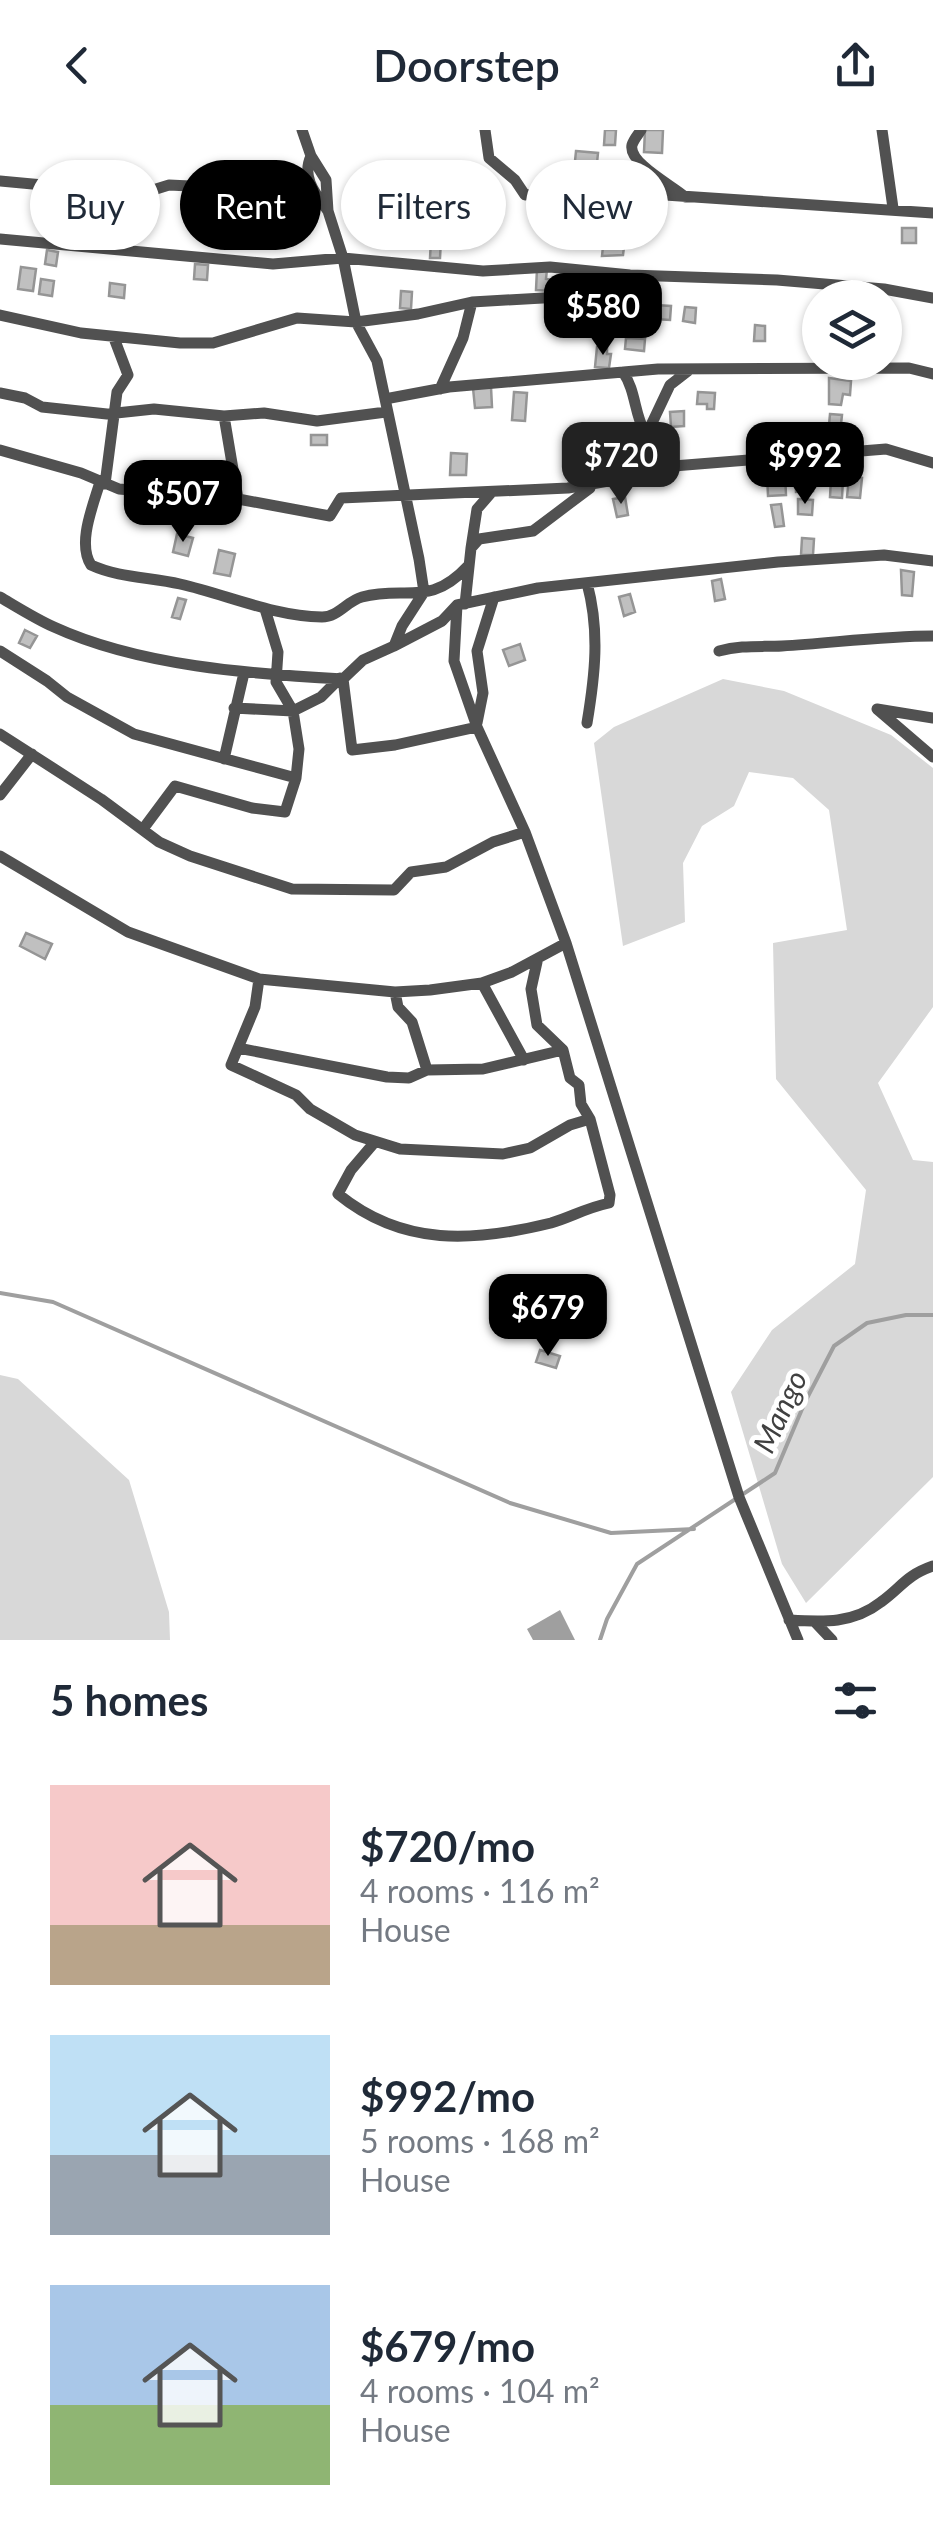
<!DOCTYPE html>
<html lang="en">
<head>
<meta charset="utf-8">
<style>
  body { margin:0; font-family:Lato,sans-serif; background:#f2f2f3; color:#1f2937; height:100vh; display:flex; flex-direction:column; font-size:38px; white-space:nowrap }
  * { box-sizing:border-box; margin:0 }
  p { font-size:32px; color:#747a83 }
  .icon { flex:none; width:55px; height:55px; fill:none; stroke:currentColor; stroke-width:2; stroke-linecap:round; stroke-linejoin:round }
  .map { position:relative; height:1510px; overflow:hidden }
  .panel { display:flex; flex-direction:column; background:#fff; flex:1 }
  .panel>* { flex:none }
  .banner { position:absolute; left:30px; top:30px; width:875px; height:90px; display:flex; gap:20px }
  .tools { position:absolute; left:802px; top:150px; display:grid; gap:20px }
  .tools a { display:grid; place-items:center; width:100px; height:100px; border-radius:50%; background:#fff; box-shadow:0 2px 8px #0004; font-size:50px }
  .price { position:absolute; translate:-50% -85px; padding:0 22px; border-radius:20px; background:#000; color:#fff; font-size:32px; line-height:65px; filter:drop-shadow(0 2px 5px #0008) }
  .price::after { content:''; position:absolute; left:50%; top:60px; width:30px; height:22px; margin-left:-15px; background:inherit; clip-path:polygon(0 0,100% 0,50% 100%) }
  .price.current { background:#222; color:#fff }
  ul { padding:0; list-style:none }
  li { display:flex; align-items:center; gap:30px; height:250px; padding:0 50px }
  li span { display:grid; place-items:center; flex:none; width:280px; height:200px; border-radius:0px; color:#555 }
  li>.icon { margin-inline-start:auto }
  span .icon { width:120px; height:120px; fill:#fffc; stroke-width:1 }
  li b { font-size:42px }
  h2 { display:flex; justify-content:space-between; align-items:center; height:120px; padding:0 50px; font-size:42px }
  .pill { padding:0 35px; border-radius:45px; background:#fff; box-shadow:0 2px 8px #0004; font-size:35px; line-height:90px }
  .pill.current { background:#000; color:#fff }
  header { display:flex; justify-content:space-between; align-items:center; height:130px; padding:0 50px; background:#fff; font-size:45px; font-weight:600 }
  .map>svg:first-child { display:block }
  .green { fill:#d8d8d8 }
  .water { fill:#9f9f9f }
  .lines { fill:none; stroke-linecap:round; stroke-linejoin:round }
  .stream { stroke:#9f9f9f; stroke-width:4 }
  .building { fill:#c0c0c0; stroke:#959595; stroke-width:2.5 }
  .street { stroke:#515151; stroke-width:11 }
  .labels { text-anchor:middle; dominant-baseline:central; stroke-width:10; stroke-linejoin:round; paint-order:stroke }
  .water-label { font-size:30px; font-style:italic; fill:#404040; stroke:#fff }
</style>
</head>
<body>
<header><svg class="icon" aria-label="back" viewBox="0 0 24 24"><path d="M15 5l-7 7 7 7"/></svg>Doorstep<svg class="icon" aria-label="share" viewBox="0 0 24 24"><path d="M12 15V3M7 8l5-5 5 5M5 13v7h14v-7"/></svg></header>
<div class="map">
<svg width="933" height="1510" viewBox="0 0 933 1510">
  <rect width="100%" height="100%" fill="#fff"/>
  <path class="green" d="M723,549L784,561L891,605L933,638V877L878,953L913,1030L933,1032V1347L806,1473L782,1434L731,1262L772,1200L855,1134L866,1060L776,949L773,813L847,800L829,680L793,648L749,642L734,676L702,696L683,733L685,792L623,816L594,613L614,597Z
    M0,1245L18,1249L129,1350L169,1482L170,1510H0Z"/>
  <path class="water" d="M560,1480L575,1510H533L527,1499Z"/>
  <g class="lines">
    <path class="stream" d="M0,1163L53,1172L510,1373L611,1403L694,1399
      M600,1510L607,1489L637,1434L775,1343L805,1272L834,1216L867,1193L906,1185H933"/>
  </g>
  <path class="building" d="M605,0H616L615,15H604Z
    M645,0H663L662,23L644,22Z
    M576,21L598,23L596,43L574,41Z
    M219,71L233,72L229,112L215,110Z
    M626,78H635L637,96L625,95Z
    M902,98H916V113H902Z
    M604,107L625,109L623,125L602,126Z
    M431,110H441L440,128H430Z
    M47,120L58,122L56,136L45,134Z
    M195,134L208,135L207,150L194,149Z
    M21,137L36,139L33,161L18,159Z
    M537,139H547L546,149L553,150L552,161L536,160Z
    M41,149L54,151L52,166L39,164Z
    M110,153L125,155L124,168L109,166Z
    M401,161L412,162L411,179L400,178Z
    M595,167L609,169L607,186L593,184Z
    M655,175L671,176L670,190L655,189Z
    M685,177L696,178L695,193L683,191Z
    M571,178H584V197L570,196Z
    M755,195L765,196V211H754Z
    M626,208L645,209L644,221L625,219Z
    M597,217L607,218V224H611L609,238L595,237Z
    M829,248L851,251L850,265L843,264L841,275L829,274Z
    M491,257L492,277L475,278L473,258Z
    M514,262L527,263L525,291L512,290Z
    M698,262L715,263L714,279H707V274H697Z
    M684,281V296L671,297L670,282Z
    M830,284L842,285L841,294L850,295L849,312L828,306Z
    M311,305H327V315H311Z
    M451,323L467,324L466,345H450Z
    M812,341L813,361L796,362L795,342Z
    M785,343L786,365L768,366L767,344Z
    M849,347L862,348L860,368L847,367Z
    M831,349H843L842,368L830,367Z
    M625,367L628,385L617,387L613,369Z
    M798,369L813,370L812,385L798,384Z
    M781,374L784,396L775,397L771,375Z
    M177,404L193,408L188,426L173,422Z
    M802,408L814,409L813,425H801Z
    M219,420L235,424L230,446L214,443Z
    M901,440L914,442L912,466L902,465Z
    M721,449L725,469L715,471L712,451Z
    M630,464L635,482L624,486L619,467Z
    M178,468L186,470L180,489L172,487Z
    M25,500L37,506L30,518L19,513Z
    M520,514L525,530L509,536L503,520Z
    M26,803L52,814L45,829L20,816Z
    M540,1220L560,1226L556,1238L536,1232Z"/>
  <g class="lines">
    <path class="street" d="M485,0L489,28L515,50L525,65L621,62L933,83
      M641,0C638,5 634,9 632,15C628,33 673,56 685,67
      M882,0L893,78
      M311,26C301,48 316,64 328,81
      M0,51L140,64L169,55L232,58L309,55
      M0,109L273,134L343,128L483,141L550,137L630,145L777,150L884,159L933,168
      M0,185L81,203L180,213H213L297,188L356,192L418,184L472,172L613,164L630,145
      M623,242C636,261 634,283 645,303C652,315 663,326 671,336
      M440,259L463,208L472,172
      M0,263L25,268L42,277L107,284L154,279L224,286L264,283L317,291L386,282
      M385,269L449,257L658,239L909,238L933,244
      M224,286L238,369
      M0,320L81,343L119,359L238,369L330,386L341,368L568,358L626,348L661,337L886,319L933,333
      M626,348L670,255L688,241
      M100,352C93,376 77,413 91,435C119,448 151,447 180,454C228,465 273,486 322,487C338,487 347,471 362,467C406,455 429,478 468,436
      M105,354L117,262L128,245L114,208
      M471,418L477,379L491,363
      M587,453C600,501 595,545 587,593
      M0,467C17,477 36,489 54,497C139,536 251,544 343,549L363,530L394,516L402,496L424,462L419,429L377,231L356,192L343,128L328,81L326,50L311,26L302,0
      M465,474L471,418L479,409L533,401L590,358
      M457,475L454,531L477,597L525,702L566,813L739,1367L798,1510
      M394,516L442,491L457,475L538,458L778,432L884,425L933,431
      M0,521L47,551L67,567L134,604L296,648
      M719,521C741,515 760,517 782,516C833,513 882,506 933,506
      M343,549L352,620L395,615L477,597
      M234,578L293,581L321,567L340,548
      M933,588L877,579L933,627
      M477,593L483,563L477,521L494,467
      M0,604L101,669L159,712L190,726L292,759L394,760L411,742L446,737L493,712L525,702
      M224,629L244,543
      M0,665L32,624
      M143,699L175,656L252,678L285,682L296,648L299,619L293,581L276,552L278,522L265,479
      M0,726L128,802L259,849L395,862L430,860L482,853L512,842L566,813
      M259,849L255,877L231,935L296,965L310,979L355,1005L400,1019L503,1024L530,1018L570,995L590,989
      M482,853L524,930
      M395,862L398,877L412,892L427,940
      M238,918L387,947L409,948L427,940L483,939L563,920
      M374,1013L351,1040L338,1064C403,1117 474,1112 551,1093C571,1087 586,1078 609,1073L610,1065L590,989L581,974L579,955L570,948L563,920L537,895L531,859L537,832
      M789,1490C823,1492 853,1494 881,1472C903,1456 905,1446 933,1436
      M814,1491L832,1510"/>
  </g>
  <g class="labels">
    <g class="water-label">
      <text transform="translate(779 1281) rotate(-65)">Mango</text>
    </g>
  </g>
</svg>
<div class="tools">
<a><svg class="icon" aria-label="layers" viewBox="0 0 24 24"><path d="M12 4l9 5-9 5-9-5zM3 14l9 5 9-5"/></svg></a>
</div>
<b class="price" style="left:603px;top:228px">$580</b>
<b class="price current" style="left:621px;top:377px">$720</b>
<b class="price" style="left:805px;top:377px">$992</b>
<b class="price" style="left:183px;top:415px">$507</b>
<b class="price" style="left:548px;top:1229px">$679</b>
<div class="banner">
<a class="pill">Buy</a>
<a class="pill current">Rent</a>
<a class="pill">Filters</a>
<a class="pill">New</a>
</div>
</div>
<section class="panel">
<h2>5 homes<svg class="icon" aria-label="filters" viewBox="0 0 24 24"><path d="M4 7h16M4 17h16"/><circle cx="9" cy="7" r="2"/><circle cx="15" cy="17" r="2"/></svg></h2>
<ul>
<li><span style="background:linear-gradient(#f6c9c9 70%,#b9a48a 0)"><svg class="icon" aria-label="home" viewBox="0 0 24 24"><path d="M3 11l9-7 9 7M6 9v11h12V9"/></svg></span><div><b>$720/mo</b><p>4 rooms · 116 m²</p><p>House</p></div></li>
<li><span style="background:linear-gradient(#bfe0f5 60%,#9aa5b1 0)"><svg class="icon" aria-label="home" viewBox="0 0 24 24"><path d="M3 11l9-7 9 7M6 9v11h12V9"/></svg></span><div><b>$992/mo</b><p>5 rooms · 168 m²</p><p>House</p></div></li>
<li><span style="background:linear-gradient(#a9c7e8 60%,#8fb573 0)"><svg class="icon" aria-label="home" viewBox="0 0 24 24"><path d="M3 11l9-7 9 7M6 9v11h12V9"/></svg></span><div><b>$679/mo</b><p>4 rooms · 104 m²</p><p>House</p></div></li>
</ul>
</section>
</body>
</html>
